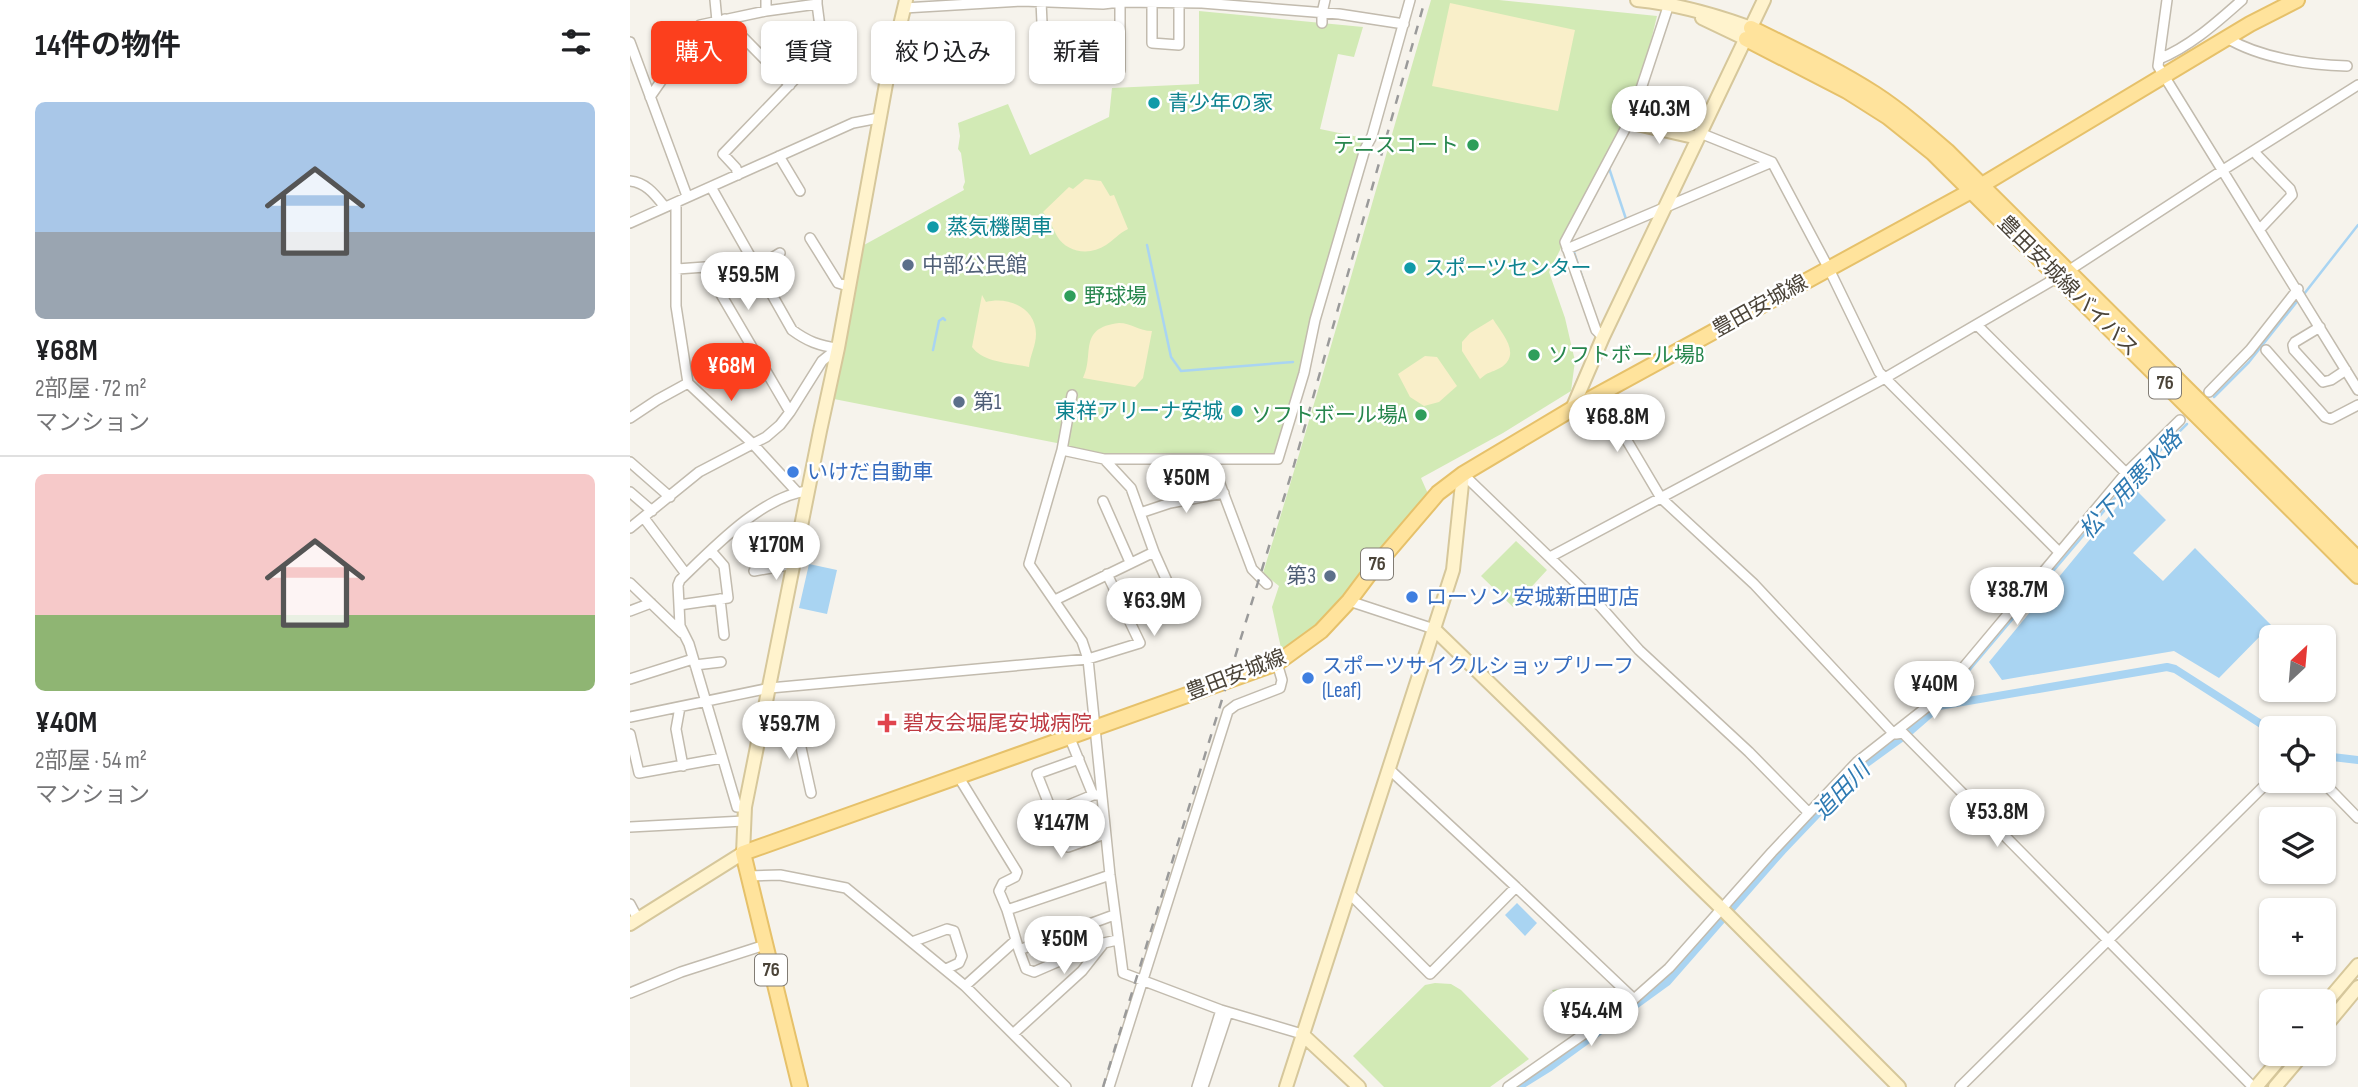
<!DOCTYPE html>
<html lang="ja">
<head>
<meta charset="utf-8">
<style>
  body { margin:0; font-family:"Sofia Sans Condensed","Noto Sans JP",sans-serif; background:#f2f2f2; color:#202124; height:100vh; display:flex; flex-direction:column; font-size:26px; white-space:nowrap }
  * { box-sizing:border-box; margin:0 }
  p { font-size:23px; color:#757577 }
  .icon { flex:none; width:38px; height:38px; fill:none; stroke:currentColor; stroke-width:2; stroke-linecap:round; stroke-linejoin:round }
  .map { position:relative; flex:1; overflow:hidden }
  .sheet { display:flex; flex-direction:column; background:#fff; width:630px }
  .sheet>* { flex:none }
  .banner { position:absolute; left:21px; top:21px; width:665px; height:63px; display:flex; gap:14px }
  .needle { width:46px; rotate:26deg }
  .fabs { position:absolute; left:1629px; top:625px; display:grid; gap:14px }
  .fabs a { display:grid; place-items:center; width:77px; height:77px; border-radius:10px; background:#fff; box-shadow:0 2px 5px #0004; font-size:35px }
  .price { position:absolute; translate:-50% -60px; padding:0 16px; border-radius:24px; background:#fff; color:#222; font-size:23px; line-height:46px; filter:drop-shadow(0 2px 4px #0008) }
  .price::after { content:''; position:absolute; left:50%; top:42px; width:21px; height:16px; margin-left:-10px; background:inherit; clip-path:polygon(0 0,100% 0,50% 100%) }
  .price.current { background:#fc3f1d; color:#fff }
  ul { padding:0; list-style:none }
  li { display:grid; align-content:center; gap:14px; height:371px; padding:0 35px }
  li+li { border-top:2px solid #e0e0e0 }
  li span { display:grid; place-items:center; height:217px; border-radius:10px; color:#555 }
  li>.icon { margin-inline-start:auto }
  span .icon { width:126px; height:126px; fill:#fffc; stroke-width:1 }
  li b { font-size:30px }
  h2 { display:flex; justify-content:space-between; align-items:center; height:84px; padding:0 35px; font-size:30px }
  .chip { padding:0 24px; border-radius:10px; background:#fff; box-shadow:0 2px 5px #0004; font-size:24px; line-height:63px }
  .chip.current { background:#fc3f1d; color:#fff }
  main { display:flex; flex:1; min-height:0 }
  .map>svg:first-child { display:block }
  .green { fill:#d2eab5 }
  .sand { fill:#f9efc9 }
  .water { fill:#a9d4f2 }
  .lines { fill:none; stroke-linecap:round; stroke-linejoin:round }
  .stream { stroke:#a9d4f2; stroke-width:2.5 }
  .canal { stroke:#a9d4f2; stroke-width:8 }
  .street-casing { stroke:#c2bbae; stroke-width:12 }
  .secondary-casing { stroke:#d6c79b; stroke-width:16 }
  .primary-casing { stroke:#e6c16a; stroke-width:18 }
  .street { stroke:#fff; stroke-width:9 }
  .secondary { stroke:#fff3cd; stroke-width:12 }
  .primary { stroke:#ffe39c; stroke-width:14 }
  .rail { stroke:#9a9a9a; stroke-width:2.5; stroke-dasharray:9 9; stroke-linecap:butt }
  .culture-dot { fill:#0f9aa8; stroke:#fff; stroke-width:2.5 }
  .leisure-dot { fill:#2e9e5b; stroke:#fff; stroke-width:2.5 }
  .service-dot { fill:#5c6f8a; stroke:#fff; stroke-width:2.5 }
  .shop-dot { fill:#3f7fe0; stroke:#fff; stroke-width:2.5 }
  .health-dot { fill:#e0444e; stroke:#fff; stroke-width:2.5 }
  .labels { text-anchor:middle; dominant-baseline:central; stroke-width:5; stroke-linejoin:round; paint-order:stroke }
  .shield { fill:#fff; stroke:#817c74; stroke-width:2 }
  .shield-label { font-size:19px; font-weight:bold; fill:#4b4439 }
  .culture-label { font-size:21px; fill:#0d838f; stroke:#fff; text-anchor:start }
  .leisure-label { font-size:21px; fill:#27864d; stroke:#fff; text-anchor:end }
  .service-label { font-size:21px; fill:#4e5e75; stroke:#fff; text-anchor:start }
  .street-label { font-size:21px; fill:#4b4439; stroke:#fff }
  .shop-label { font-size:21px; fill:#366cbe; stroke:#fff; text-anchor:start }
  .health-label { font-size:21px; fill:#be3a42; stroke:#fff; text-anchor:start }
  .water-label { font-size:23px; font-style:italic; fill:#2e7ab2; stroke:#fff }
</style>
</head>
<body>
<main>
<section class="sheet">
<h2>14件の物件<svg class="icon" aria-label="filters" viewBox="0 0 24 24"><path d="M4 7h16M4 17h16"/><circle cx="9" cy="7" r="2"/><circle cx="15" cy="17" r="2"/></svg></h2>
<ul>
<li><span style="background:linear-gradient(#a9c7e8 60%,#9aa5b1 0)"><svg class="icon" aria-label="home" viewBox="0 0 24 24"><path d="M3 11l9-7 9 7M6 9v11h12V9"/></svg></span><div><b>¥68M</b><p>2部屋 · 72 m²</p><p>マンション</p></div></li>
<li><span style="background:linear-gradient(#f6c9c9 65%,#8fb573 0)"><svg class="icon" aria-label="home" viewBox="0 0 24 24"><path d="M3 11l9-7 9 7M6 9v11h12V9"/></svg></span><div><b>¥40M</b><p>2部屋 · 54 m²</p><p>マンション</p></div></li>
</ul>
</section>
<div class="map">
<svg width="1728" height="1087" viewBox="0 0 1728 1087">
  <rect width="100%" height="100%" fill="#f6f3ec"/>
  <path class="green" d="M801,0H869L1027,16L1008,94L919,272L935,318L945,361L941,391L873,433L791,478L799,496L773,522L699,614C686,627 670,645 651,648L642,607L649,586L633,573C692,383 745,191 801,0Z
    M569,11L733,27L724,57L708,54L690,129L738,139L671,364L647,457L476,456L439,448L437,445L204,399L234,245L334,190L333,187L335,182L331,153L328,149L330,136L328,123L378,104L400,155L479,117L482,88L569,84Z
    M886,541L917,570L883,607L851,576Z
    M805,983L821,984L831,990L899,1059L860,1087H754L723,1056L795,985Z
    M933,989L938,991L963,1017L951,1026L929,1004L922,990Z"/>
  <path class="sand" d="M820,3L945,30L928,111L802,86Z
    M455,179L471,181L480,196L484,195L498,229C489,233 484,240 476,245C460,256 437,253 427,236C422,227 420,220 413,212L439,187L443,189Z
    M352,295L356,302C378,296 406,308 406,334C406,346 400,355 399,367C381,363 354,363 342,347Z
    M863,319C871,333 893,354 870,368C861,373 859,371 850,379L832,351V342L840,333Z
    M489,323C501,323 509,331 522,331L513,378L505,387L453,378C465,354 447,328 489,323Z
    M795,356L807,357L827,386L809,402L794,406L780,397L768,374Z"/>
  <path class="water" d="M1503,487L1536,520L1503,553L1533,581L1565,548L1641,625L1589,678L1544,651L1372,680L1359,662Z
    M179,564L207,570L197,614L169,608Z
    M887,903L907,923L895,936L875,915Z"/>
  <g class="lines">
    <path class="stream" d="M979,168L997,222
      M517,245L541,357L551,371L663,362
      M943,249L957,292
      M1674,294L1728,225
      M303,350L309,321L313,318L315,320
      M943,390L952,370
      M1584,397L1619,362L1669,299
      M1309,706L1501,479L1557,424"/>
    <path class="canal" d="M1694,756L1728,760
      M888,1087L920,1067L1037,982L1152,851L1234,765L1278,733L1309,706L1537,667L1545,669L1642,731"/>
    <g class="street-casing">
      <path id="street" d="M85,0L87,21
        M136,0V11
        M1537,0L1528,66L1728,390
        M411,1L412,23L429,78L490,70V2
        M522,2V43L549,45V3
        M274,8L392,1L473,4L490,2L572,3L709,14L774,24
        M95,19L160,85
        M692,23V13L695,0
        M1597,38C1630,58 1679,65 1717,66
        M0,42L57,196
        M1529,59C1561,46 1587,22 1612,0
        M20,97L70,25L136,11L187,4V0
        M1070,133L1142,162L1199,269L1249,372L1429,552
        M1627,155L1660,189L1662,195L1630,229
        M149,156L170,191
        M108,175L106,168L93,154L193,50L187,4
        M0,181C17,183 25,195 35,207
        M81,187L162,330C177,341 189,346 208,348
        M46,203V306L58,383L123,444L167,492
        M0,223L223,123L249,118
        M180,238L208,283L218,286
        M937,249L1142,162
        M127,267L150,253
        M47,269L75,267L160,412
        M1438,271L1593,170L1728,85
        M1690,327L1665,342L1663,345L1664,350L1693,382L1701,380L1716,370
        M973,337L966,330L935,242L1002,116L1038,7
        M1636,350L1695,417L1701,419L1728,405
        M1579,392L1620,350L1668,289
        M442,395L432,450L399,564L452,641L458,659L480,875L493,973L591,1010L672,1034
        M970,395L1031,498L1124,584L1264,734
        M0,418L27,400L58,383
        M432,450L474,459H648L674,373L685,320L735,149L742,136L780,0
        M581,460L622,569L637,584
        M0,462L40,497
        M1496,473L1550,420
        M833,474L971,607L1009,650L1119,752L1179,813
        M0,492L22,511
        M473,501L500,562
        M510,513L540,503L594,493
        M14,518L56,574
        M0,528L69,472L136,437L150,425L160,412L192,361L208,348
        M524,552L545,599
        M920,557L1255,378L1428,277
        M124,571L164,564
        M0,583L52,633
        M90,599L94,635
        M425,600L524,552L501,488L474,459
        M719,601L804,629
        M49,605L98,598L94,566L81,551
        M0,611L21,603
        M65,665L91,662
        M0,679L63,659
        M50,707L46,729L53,766
        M0,717L140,688L458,659L510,643L477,574
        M0,734L9,773L92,758
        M1266,734L1273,733L1623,1087
        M439,736L463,795H467
        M130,739L168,734L181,793
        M449,759L407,774L422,812L463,795
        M759,769L886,887
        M328,776L387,872L385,877L373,883L369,891L377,910
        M1691,780L1728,818
        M115,807H107L59,644L50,626L48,585L50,580C82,549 133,495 178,491
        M422,812L431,845L438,847L475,834
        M0,827L114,821
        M480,875L377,910L389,950L484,915
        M118,876L150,875L216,888L335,986L436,1087
        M720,894L800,974L886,887L1004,999
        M0,904L8,919
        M282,942L317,929L324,931L332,956L329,963L316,969
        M389,950L396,969L404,972L457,949L458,944L451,928
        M335,986L386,940
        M0,993L51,972L135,945
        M384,1033L452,971L474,943L487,940
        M479,1087L598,711L606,705L650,688L652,680L647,663
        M567,1087L591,1010
        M573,1087L598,1012
        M878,1087L1004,999L1039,968L1142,852L1227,762L1307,699L1496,473L1347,325
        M1330,1087L1642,778"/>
    </g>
    <g class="secondary-casing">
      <path id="secondary" d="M1007,0C1047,4 1083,14 1121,28
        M1072,18L1116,39
        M998,122L1068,138
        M942,409L973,337L1134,0
        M804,629L1092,909L1269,1087
        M0,924L113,853L115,807L190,431L208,348L256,84L276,0
        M1694,1005L1728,965
        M1694,1028L1728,987
        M672,1034L729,1087
        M656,1087L823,570L833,474
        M1626,1087L1654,1054
        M1645,1087L1673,1054"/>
    </g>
    <g class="primary-casing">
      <path id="primary" d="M1121,28C1163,49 1206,69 1245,94C1271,111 1294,131 1317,151L1728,559
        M1116,39L1217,91L1258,117L1303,153L1728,576
        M170,1087L113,853L647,663L691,631L719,601L743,569L808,493L833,474L942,409L1352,185L1620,24L1667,0"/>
    </g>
    <use href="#street" class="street"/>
    <use href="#secondary" class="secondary"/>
    <use href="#primary" class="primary"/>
    <path class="rail" d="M473,1087L664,465L795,0"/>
  </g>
  <g class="culture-dot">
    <circle cx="524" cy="103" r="7"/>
    <circle cx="303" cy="227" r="7"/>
    <circle cx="780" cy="268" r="7"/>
    <circle cx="607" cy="411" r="7"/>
  </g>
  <g class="leisure-dot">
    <circle cx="843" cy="145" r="7"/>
    <circle cx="440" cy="296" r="7"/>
    <circle cx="904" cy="355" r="7"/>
    <circle cx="791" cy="415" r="7"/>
  </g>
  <g class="service-dot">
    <circle cx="278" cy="265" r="7"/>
    <circle cx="329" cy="402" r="7"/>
    <circle cx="700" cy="576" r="7"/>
  </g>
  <g class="shop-dot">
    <circle cx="163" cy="472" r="7"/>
    <circle cx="782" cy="597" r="7"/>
    <circle cx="678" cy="678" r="7"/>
  </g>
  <path class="health-dot" d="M253.5 712.5h7v7h7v7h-7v7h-7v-7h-7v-7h7z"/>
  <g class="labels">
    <g class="shield">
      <rect x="1519" y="367.5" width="32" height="31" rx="5"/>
      <rect x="731" y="548.5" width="32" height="31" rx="5"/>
      <rect x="125" y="954.5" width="32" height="31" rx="5"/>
    </g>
    <g class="shield-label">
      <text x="1535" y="383">76</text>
      <text x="747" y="564">76</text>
      <text x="141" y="970">76</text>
    </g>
    <g class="culture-label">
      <text x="538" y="103">青少年の家</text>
      <text x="317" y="227">蒸気機関車</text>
      <text x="794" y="268">スポーツセンター</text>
      <text x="593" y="411" text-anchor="end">東祥アリーナ安城</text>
    </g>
    <g class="leisure-label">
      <text x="829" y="145">テニスコート</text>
      <text x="454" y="296" text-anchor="start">野球場</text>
      <text x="918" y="355" text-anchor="start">ソフトボール場B</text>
      <text x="777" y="415">ソフトボール場A</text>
    </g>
    <g class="service-label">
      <text x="292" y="265">中部公民館</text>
      <text x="343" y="402">第1</text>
      <text x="686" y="576" text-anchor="end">第3</text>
    </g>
    <g class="street-label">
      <text transform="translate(1438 286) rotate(45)">豊田安城線バイパス</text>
      <text transform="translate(1130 306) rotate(-29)">豊田安城線</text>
      <text transform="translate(606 675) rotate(-21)">豊田安城線</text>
    </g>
    <g class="shop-label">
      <text x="177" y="472">いけだ自動車</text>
      <text x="796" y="597">ローソン 安城新田町店</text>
      <text x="692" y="666">スポーツサイクルショップリーフ<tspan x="692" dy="24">(Leaf)</tspan></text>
    </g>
    <g class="health-label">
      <text x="273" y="723">碧友会堀尾安城病院</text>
    </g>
    <g class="water-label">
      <text transform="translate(1501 485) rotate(-47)">松下用悪水路</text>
      <text transform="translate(1212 791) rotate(-46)">追田川</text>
    </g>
  </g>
</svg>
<div class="fabs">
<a><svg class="needle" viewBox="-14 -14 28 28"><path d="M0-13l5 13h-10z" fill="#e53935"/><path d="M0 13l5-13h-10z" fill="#757577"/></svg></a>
<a><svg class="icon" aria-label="locate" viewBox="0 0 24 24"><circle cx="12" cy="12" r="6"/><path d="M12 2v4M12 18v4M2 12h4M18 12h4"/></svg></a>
<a><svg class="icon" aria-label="layers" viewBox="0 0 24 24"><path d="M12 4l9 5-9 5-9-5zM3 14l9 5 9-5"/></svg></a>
<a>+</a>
<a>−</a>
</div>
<b class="price" style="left:1029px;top:146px">¥40.3M</b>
<b class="price" style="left:118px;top:312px">¥59.5M</b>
<b class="price current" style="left:101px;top:403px">¥68M</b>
<b class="price" style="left:987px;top:454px">¥68.8M</b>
<b class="price" style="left:556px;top:515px">¥50M</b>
<b class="price" style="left:146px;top:582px">¥170M</b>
<b class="price" style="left:1387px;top:627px">¥38.7M</b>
<b class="price" style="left:524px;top:638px">¥63.9M</b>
<b class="price" style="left:1304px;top:721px">¥40M</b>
<b class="price" style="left:159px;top:761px">¥59.7M</b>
<b class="price" style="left:1367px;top:849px">¥53.8M</b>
<b class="price" style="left:431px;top:860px">¥147M</b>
<b class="price" style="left:434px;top:976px">¥50M</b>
<b class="price" style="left:961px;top:1048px">¥54.4M</b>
<div class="banner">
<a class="chip current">購入</a>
<a class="chip">賃貸</a>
<a class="chip">絞り込み</a>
<a class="chip">新着</a>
</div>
</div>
</main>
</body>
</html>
